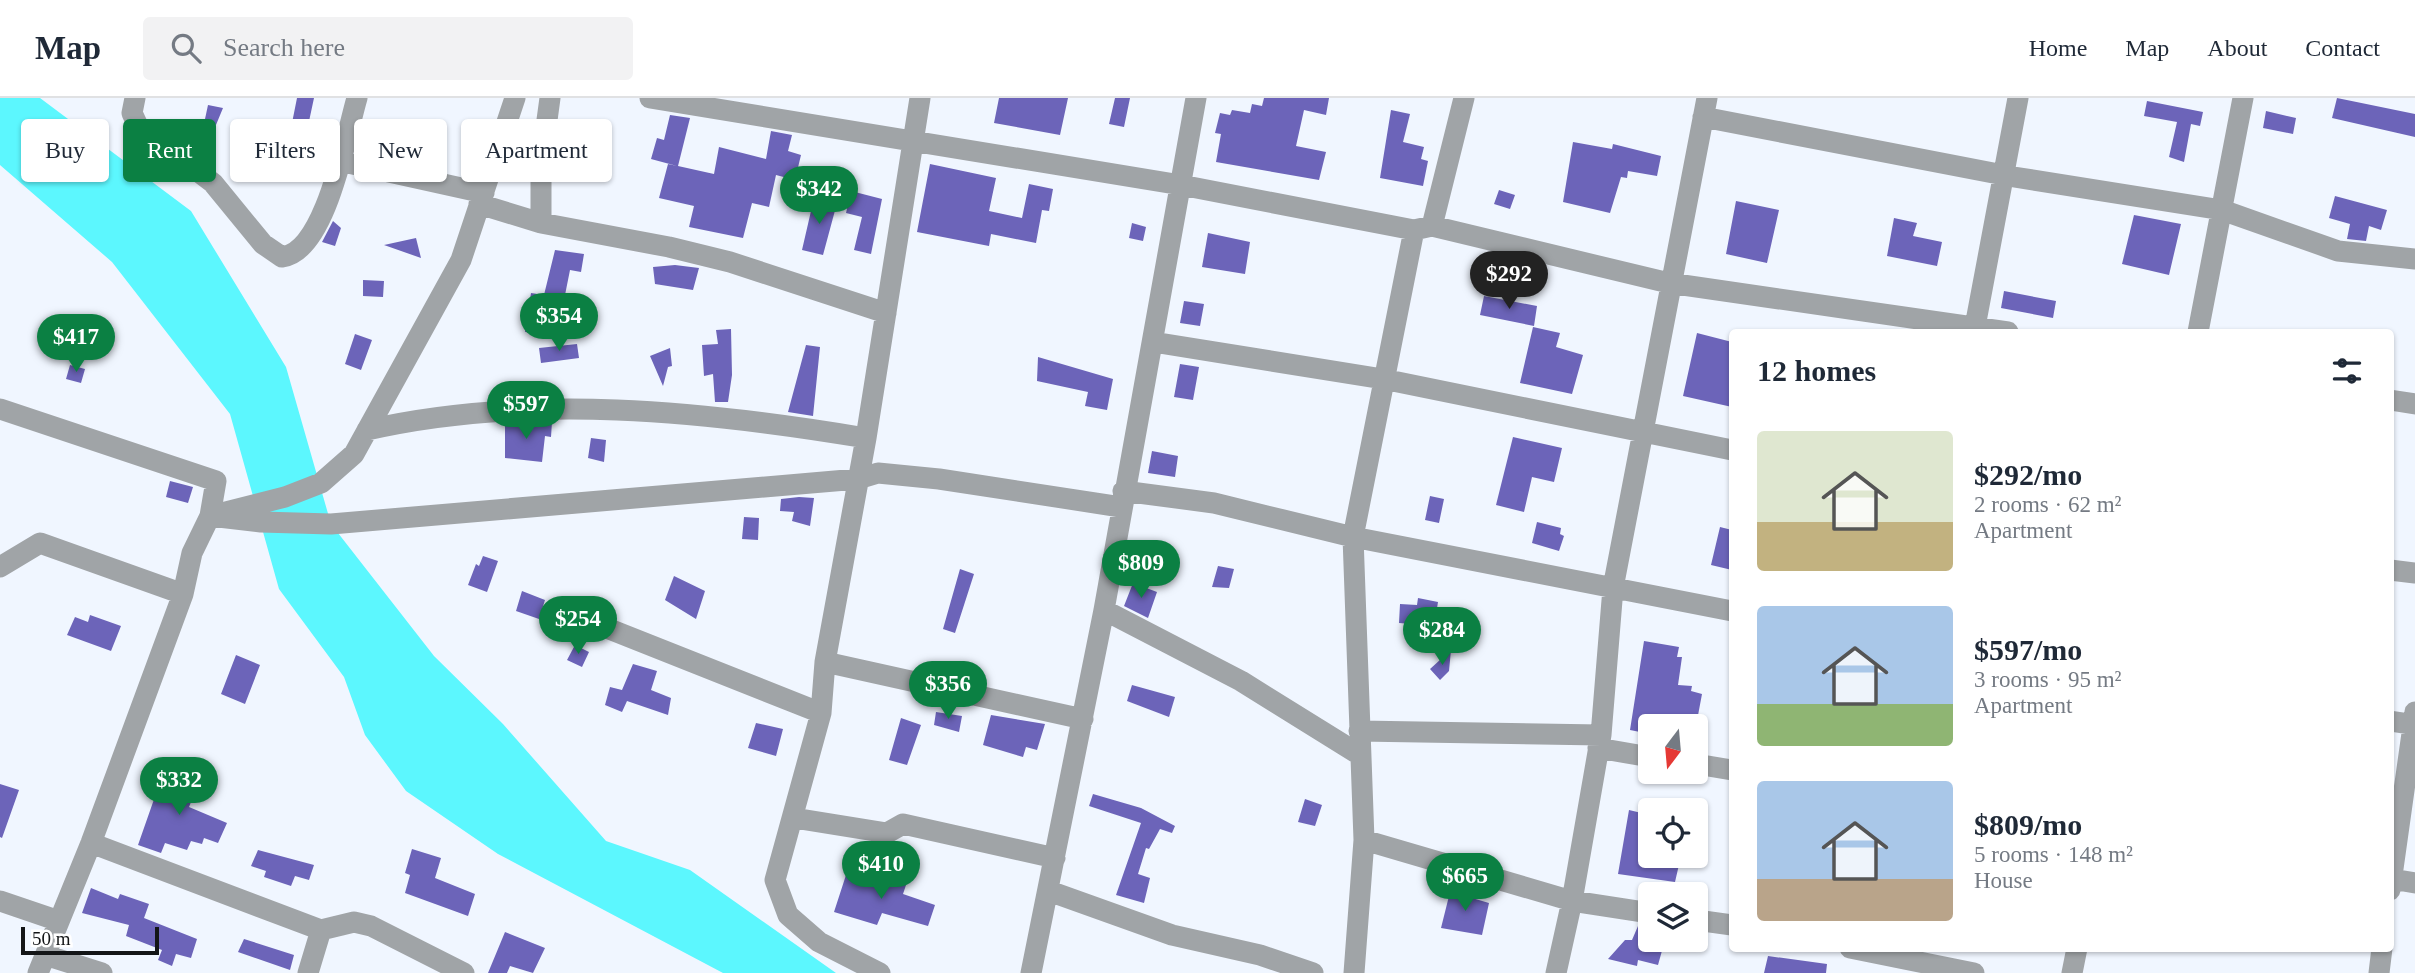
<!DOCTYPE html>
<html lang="en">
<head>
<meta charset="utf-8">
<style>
  body { margin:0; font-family:"Times New Roman",serif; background:#f2f2f3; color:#1f2937; height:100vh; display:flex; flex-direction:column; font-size:26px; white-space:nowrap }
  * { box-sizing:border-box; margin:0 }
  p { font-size:23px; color:#747a83 }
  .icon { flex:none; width:38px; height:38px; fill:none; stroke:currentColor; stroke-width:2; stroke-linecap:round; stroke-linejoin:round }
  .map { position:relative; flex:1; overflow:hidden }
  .details { position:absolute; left:1729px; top:231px; width:665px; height:623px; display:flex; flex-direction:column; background:#fff; border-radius:7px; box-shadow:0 2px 5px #0004 }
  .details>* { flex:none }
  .top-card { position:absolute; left:21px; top:21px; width:665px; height:63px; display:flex; gap:14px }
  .needle { width:46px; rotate:196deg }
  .fabs { position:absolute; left:1638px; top:616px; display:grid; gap:14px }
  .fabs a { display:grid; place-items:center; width:70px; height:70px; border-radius:7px; background:#fff; box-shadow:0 2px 5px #0004; font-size:35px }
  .scale { position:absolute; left:21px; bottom:18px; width:138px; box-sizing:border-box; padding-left:7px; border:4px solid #131517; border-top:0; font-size:19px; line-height:24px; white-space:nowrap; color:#131517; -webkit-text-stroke:5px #fff; paint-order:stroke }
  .price { position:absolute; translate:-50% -60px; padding:0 16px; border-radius:24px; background:#0b8043; color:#fff; font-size:23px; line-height:46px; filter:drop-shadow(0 2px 4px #0008) }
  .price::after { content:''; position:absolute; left:50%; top:42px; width:21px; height:16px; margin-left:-10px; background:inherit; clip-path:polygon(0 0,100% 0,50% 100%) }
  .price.on { background:#222; color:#fff }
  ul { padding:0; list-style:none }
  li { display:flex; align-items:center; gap:21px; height:175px; padding:0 28px }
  li span { display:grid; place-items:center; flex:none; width:196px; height:140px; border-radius:7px; color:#555 }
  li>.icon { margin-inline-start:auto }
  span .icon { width:84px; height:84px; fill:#fffc; stroke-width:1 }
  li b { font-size:30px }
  h2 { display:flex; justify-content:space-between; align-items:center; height:84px; padding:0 28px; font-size:30px }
  .tag { padding:0 24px; border-radius:7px; background:#fff; box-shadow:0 2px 5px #0004; font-size:24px; line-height:63px }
  .tag.on { background:#0b8043; color:#fff }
  header { display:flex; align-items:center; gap:42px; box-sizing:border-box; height:98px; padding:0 35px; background:#fff; border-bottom:2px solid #e0e1e3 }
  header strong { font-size:33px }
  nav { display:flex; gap:38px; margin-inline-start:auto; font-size:24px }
  .search { width:490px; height:63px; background:#f2f2f3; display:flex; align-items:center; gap:18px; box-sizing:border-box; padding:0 24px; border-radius:7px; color:#747a83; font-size:26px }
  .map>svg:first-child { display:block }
  .water { fill:#5cf7fe }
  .building { fill:#6c64b9 }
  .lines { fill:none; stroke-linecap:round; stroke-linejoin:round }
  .minor { stroke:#a0a4a7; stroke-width:21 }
</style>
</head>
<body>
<header>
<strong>Map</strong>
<div class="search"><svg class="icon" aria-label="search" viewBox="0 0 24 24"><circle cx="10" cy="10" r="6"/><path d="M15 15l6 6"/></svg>Search here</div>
<nav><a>Home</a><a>Map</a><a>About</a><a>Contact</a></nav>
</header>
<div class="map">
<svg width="2415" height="875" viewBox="0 0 2415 875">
  <rect width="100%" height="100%" fill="#f0f6ff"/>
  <path class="water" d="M0,0H40L191,113L286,269L331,426L434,558L503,626L606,743L690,772L836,875H723L498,756L406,693L365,637L344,579L279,491L230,316L112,164L0,67Z"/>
  <path class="building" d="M297,0H314L308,28L292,25Z
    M999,0H1068L1060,37L994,25Z
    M1115,0H1130L1124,29L1109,26Z
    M1264,0H1329L1326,17L1304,12L1296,48L1326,54L1319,82L1216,64L1221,36L1215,35L1220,15L1230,17L1232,12L1250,15L1252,6L1262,8Z
    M2337,0L2415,16V39L2332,20Z
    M2147,3L2203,14L2200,28L2191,26L2184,64L2169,59L2177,24L2144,18Z
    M208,7L223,10L206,51L199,49Z
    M1391,12L1410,16L1403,44L1424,49L1421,61L1428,63L1423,88L1380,80Z
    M2266,13L2296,20L2293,36L2263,30Z
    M670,17L690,20L678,68L714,76L719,49L766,61L771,33L792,37L788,53L801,57L795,82L776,77L769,109L752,105L743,140L689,129L694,108L659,100L668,66L677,68L651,61L657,40L664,42Z
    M412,33L433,41L426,69L402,63Z
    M1573,44L1612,51L1613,46L1661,58L1657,78L1628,73L1627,80L1621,79L1610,115L1563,104Z
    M930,66L996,80L989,113L1022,120L1029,86L1053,91L1049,113L1042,112L1036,145L991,136L989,148L917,134Z
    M1499,92L1515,97L1510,111L1494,106Z
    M851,93L882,101L871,156L854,152L862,119L846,115Z
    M2335,98L2387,112L2381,132L2369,128L2366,143L2347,141L2350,126L2329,120Z
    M814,100L837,105L823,157L802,152Z
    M1736,103L1779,112L1767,165L1726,156Z
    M2134,117L2181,126L2169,177L2122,166Z
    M1894,120L1917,125L1913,138L1942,144L1937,168L1887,158Z
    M333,123L341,130L335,148L322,144Z
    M1132,125L1146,129L1143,143L1129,140Z
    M1208,135L1250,144L1245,176L1202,169Z
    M416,140L421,160L384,147Z
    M555,152L584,156L581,174L570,172L564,202H587V229L576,230V237L525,234L531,195L544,197Z
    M675,167L699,170L693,192L655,186L653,169Z
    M363,182L384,183L383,199L363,198Z
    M2004,193L2056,203L2053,220L2001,210Z
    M1484,198L1537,208L1534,228L1480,217Z
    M1184,203L1204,206L1200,228L1180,225Z
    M1533,229L1560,235L1556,249L1583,257L1572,296L1520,285Z
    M731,231L732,277L728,304H715L713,276L704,278L702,247L718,246L716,232Z
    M1697,235L1732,244V309L1683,298Z
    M355,236L372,242L361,272L345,266Z
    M577,246L579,260L541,265L539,250Z
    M806,247L820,249L813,318L788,314Z
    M670,250L672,268L668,269L663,288L650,258Z
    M1038,259L1113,281L1107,312L1085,308L1088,294L1037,283Z
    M1180,266L1199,269L1193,302L1174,299Z
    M70,267L85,271L81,285L66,281Z
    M552,324L551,339L545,338L542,364L505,360V326Z
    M1513,339L1562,350L1554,384L1532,379L1524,414L1496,407Z
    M591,340L606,342L604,364L588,360Z
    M1152,353L1178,358L1175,379L1148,375Z
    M170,383L193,389L188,405L166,399Z
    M1430,398L1444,401L1439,425L1425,422Z
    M799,399L814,400L810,428L792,423L794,414L780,413L781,401Z
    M744,419L759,420L758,442L742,441Z
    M1537,424L1561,430L1560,436L1564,438L1559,453L1532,445Z
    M1720,429L1732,432V472L1711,467Z
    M483,458L498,463L487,494L468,487L476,466L479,468Z
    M1218,468L1234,471L1229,490L1212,489Z
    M960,471L974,476L955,535L943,531Z
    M674,478L705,493L696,521L665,502Z
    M1133,485L1157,494L1148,520L1124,508Z
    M522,493L545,502L539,521L516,513Z
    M1418,500L1438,504L1433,535L1410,533L1411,526L1399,525L1400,506L1417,507Z
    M90,517L121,528L111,553L67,537L75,519L88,524Z
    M1644,543L1679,549L1677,559H1682L1678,587L1692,588L1691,593L1702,596L1696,628H1650V636L1630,632Z
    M575,547L589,554L582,569L567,562Z
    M1451,552L1449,573L1440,582L1430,571Z
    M236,557L260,567L245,606L221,596Z
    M633,566L657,573L651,592L671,600L668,617L627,603L622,614L605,607L610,589L622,592Z
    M1132,587L1175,599L1169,619L1127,603Z
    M936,614L962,618L959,634L934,627Z
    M991,617L1045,626L1037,652L1026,649L1023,659L983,647Z
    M901,620L921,627L907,667L889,662Z
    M756,625L783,631L776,658L748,650Z
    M182,669L202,677L189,709L227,725L218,745L204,740L202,746L191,743L187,752L165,745L161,755L138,747L159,687L170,690Z
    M0,686L19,692L2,740L0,739Z
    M1093,696L1141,710L1175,728L1172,735L1160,731L1149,751L1146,750L1138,776L1150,780L1144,805L1116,797L1141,725L1089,708Z
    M1305,701L1322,707L1315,728L1298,724Z
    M1629,712L1650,717V758H1681L1675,784L1618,776Z
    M412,751L441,760L435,780L475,796L468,818L405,795L410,777L405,775Z
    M258,752L314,767L309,782L295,778L291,788L264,779L266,773L251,768Z
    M869,776L906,787L903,796L935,807L928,828L882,815L877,827L834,814L846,777L867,783Z
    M91,790L118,801L120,796L149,806L144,820L197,841L191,860L176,856L172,868L158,862L162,852L126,838L129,827L82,815Z
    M1451,790L1474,794L1472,800L1489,805L1482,837L1441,830Z
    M1638,828L1650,831V842H1665L1658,867L1638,862L1637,868L1608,861L1625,842H1632Z
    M505,834L545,850L533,875L510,868L507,875H488Z
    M244,841L294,857L290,872L238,854Z
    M1768,858L1827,866L1826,875H1764Z"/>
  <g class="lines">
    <path class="minor" d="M135,0L132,15L138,28L213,85L263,146L282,159C326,154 346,37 357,0
      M550,0L541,66V125L669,149L730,164L886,215
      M650,0L1181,87L1414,132L1432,128L1669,185L2008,234
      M1703,19L2014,79L2222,112L2338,153L2415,161
      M339,63L484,95
      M479,106L541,125
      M1432,128L1464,0
      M1974,234L2018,0
      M2198,234L2243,0
      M1153,244L1383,281L1732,352
      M2390,302L2415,306
      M0,311L216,383L210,418L192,455L183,496L91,745L38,875
      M367,332C529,295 705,313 866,340
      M1123,393L1214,405L1353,439L1732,513
      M226,414L285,399L321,385L354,356L461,162L515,0
      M210,418L261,424L331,426L858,381L878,375L939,381L1121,409
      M0,469L40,445L183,496
      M2390,472L2415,475
      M1104,512L1241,583L1360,657
      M584,521L821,615
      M825,564L1083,621
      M2390,623L2415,627
      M1359,633L1601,637
      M1598,650L1650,659
      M1696,666L1732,672
      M794,720L887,735L903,726L1055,760
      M1364,742L1572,803L1650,815
      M91,745L321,832L354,824L371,828L464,875
      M2392,781L2415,785
      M2390,792L2415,614
      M1049,793L1172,837L1260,857L1313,875
      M0,803L59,823
      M1696,822L1732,827
      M1850,850L1974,875
      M45,857L102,875
      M308,875L321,832
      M880,875L819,844L788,817L775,782L821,615L825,564L866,340L920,0
      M1031,875L1104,512L1196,0
      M1354,875L1364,742L1353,439L1414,132
      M1556,875L1572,803L1601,637L1613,490L1707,0
      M2072,875L2077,850
      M2379,875L2382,850"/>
  </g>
</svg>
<div class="fabs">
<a><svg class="needle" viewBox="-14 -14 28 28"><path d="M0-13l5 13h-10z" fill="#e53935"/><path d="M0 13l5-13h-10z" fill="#747a83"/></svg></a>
<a><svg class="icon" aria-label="locate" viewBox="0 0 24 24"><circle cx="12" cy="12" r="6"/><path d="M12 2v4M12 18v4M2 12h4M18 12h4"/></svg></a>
<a><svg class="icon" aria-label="layers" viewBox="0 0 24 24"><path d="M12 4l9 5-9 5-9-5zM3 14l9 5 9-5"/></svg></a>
</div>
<div class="scale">50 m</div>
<b class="price" style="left:819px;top:128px">$342</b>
<b class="price on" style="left:1509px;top:213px">$292</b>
<b class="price" style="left:559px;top:255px">$354</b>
<b class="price" style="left:76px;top:276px">$417</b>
<b class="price" style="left:526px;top:343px">$597</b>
<b class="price" style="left:1141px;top:502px">$809</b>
<b class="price" style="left:578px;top:558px">$254</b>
<b class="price" style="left:1442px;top:569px">$284</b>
<b class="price" style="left:948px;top:623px">$356</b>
<b class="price" style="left:179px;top:719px">$332</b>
<b class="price" style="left:881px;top:803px">$410</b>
<b class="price" style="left:1465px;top:815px">$665</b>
<div class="top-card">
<a class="tag">Buy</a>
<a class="tag on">Rent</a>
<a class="tag">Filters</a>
<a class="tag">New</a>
<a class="tag">Apartment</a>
</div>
<section class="details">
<h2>12 homes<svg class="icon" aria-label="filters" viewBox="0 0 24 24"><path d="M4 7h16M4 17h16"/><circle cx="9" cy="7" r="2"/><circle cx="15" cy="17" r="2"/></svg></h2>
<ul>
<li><span style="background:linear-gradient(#dfe7d0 65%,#c2b280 0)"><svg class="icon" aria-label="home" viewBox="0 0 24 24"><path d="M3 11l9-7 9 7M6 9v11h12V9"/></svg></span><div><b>$292/mo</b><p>2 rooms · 62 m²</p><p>Apartment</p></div></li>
<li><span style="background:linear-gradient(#a9c7e8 70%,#8fb573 0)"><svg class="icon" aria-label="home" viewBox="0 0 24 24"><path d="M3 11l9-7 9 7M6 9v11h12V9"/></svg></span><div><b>$597/mo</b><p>3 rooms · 95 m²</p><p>Apartment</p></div></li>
<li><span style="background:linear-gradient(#a9c7e8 70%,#b9a48a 0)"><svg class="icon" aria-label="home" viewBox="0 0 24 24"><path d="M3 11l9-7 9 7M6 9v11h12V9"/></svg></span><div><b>$809/mo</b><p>5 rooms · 148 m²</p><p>House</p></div></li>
</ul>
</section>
</div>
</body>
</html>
